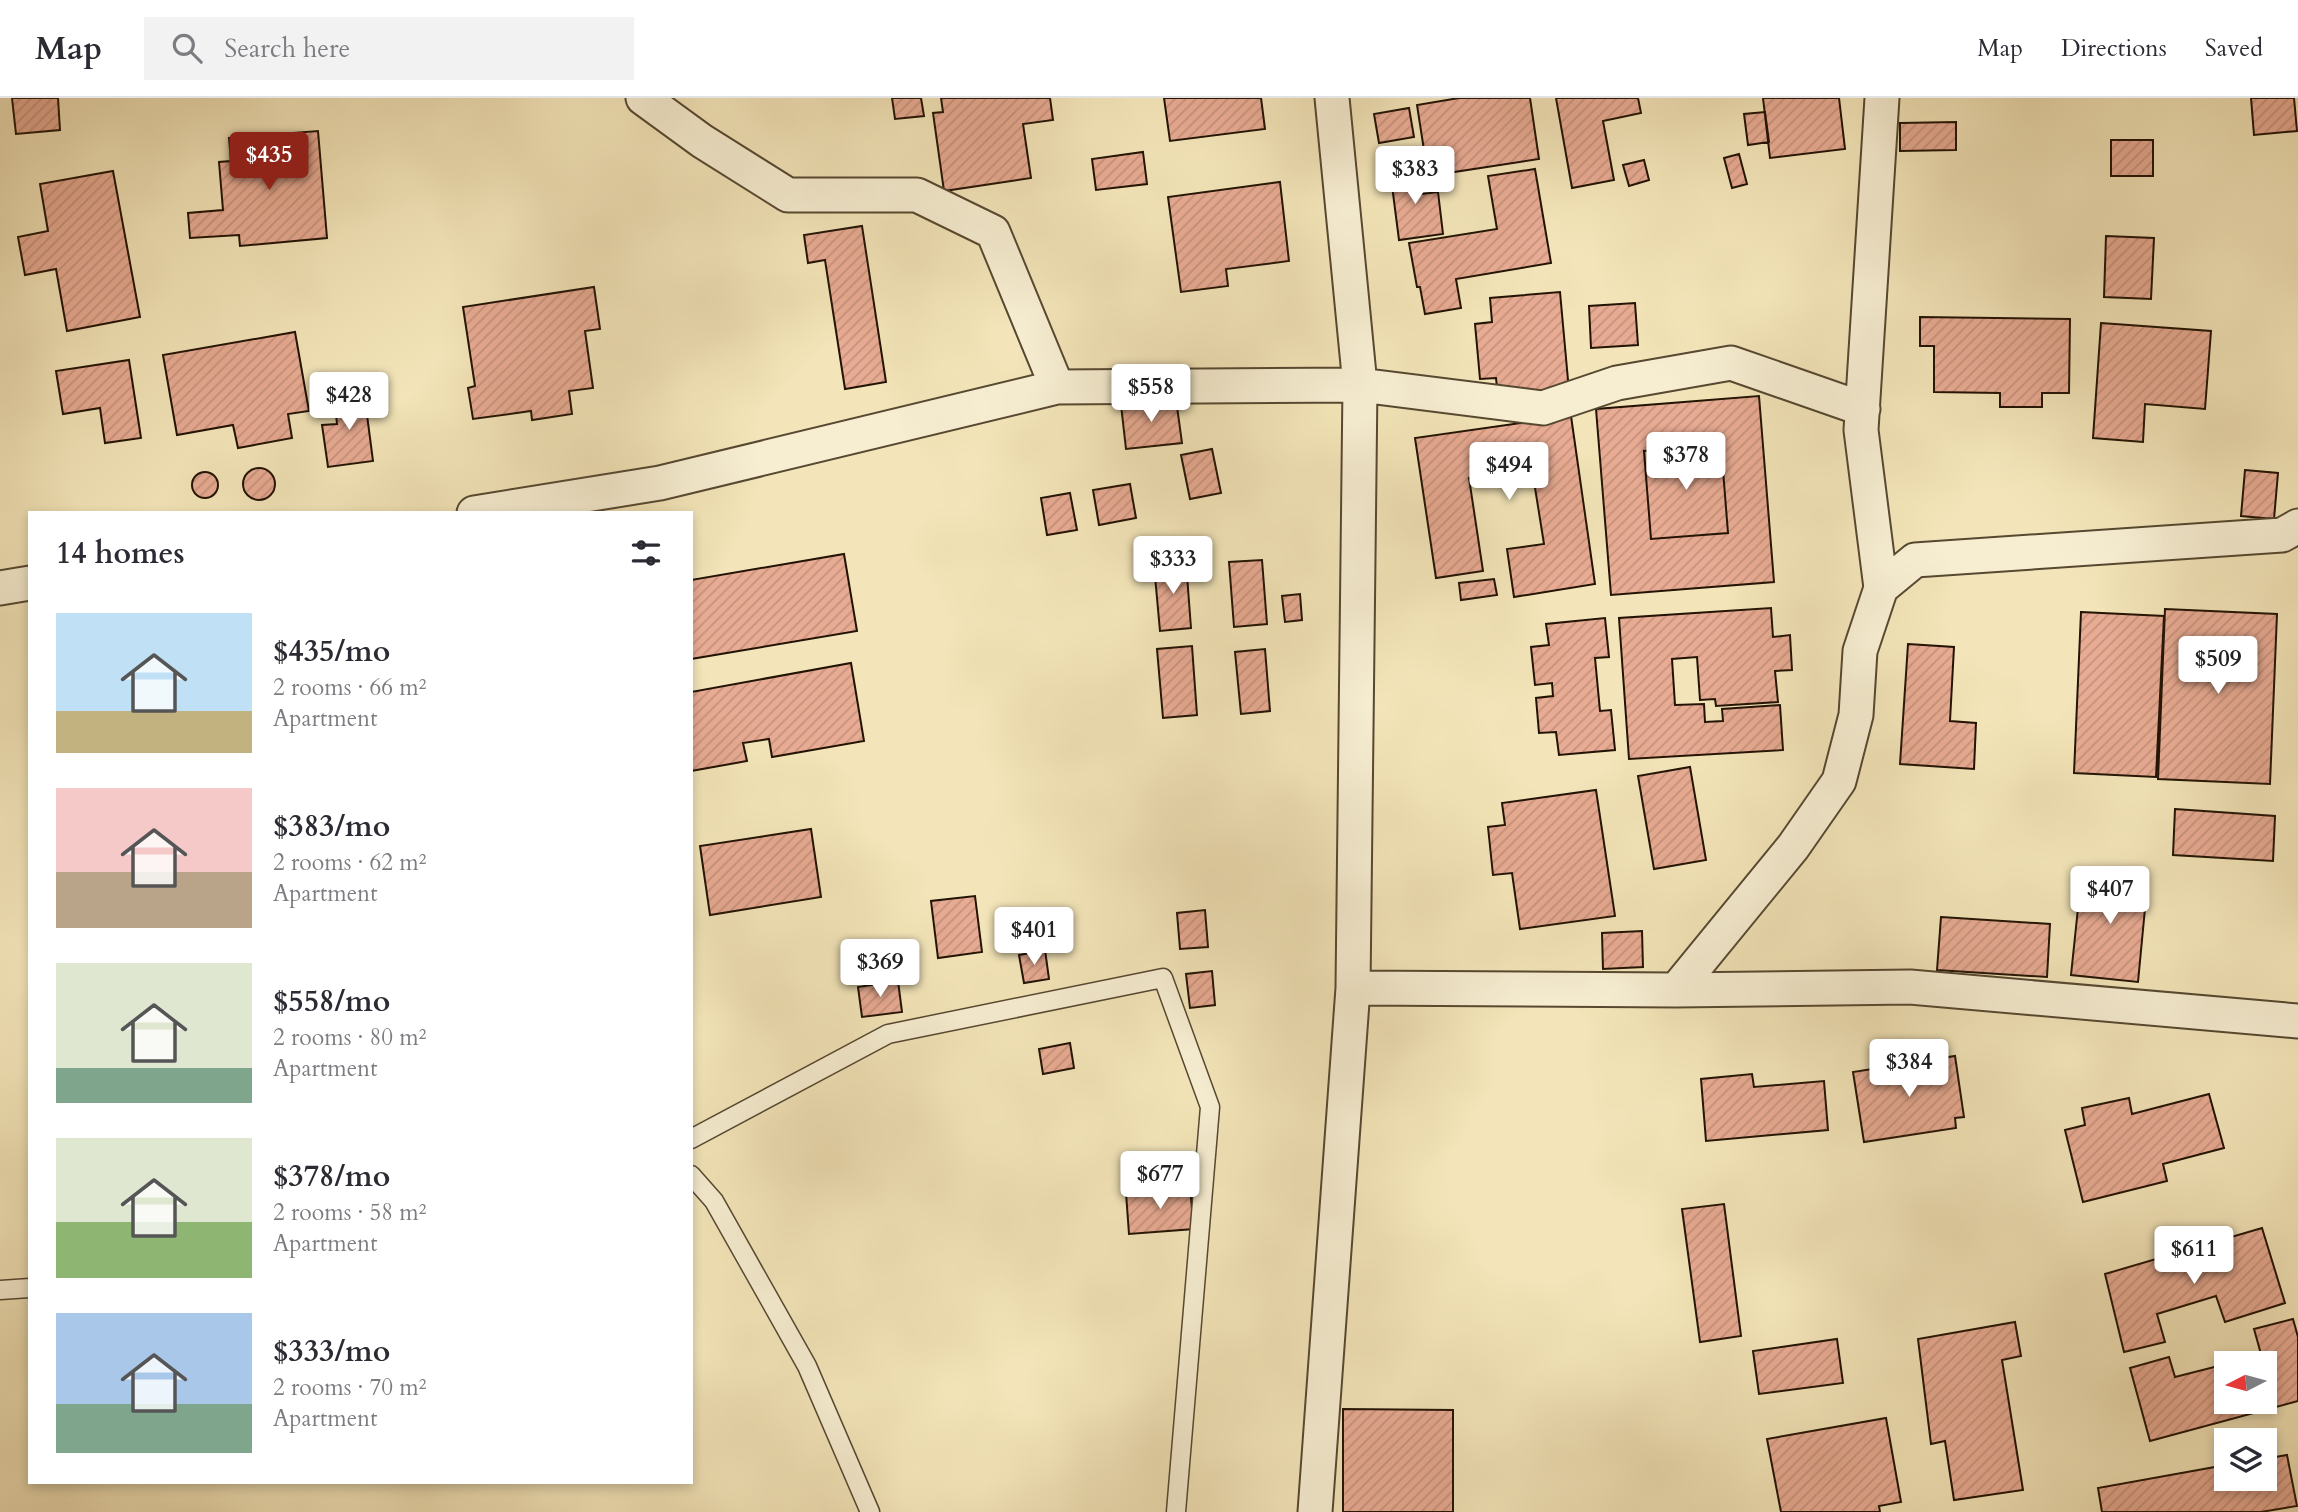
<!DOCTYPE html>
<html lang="en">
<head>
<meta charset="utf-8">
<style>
  body { margin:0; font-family:Cardo,serif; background:#f2f2f3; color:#2b2b33; height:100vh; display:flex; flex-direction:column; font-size:26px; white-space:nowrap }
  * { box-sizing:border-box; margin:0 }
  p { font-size:23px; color:#7c7c81 }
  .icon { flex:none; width:38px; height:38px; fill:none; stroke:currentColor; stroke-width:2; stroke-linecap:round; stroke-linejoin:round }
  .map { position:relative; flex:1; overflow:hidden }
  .sheet { position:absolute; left:28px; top:413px; width:665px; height:973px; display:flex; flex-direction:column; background:#fff; border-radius:0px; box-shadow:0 4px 10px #0003 }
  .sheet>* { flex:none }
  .needle { width:46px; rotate:264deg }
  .fabs { position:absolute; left:2214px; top:1253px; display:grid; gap:14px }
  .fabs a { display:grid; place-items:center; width:63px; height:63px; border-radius:0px; background:#fff; box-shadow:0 4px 10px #0003; font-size:35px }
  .price { position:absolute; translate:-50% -60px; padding:0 16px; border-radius:7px; background:#fff; color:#222; font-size:23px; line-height:46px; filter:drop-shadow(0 2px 4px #0008) }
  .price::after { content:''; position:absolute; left:50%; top:42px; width:21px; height:16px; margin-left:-10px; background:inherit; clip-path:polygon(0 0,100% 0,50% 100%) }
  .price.selected { background:#8f2418; color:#fff }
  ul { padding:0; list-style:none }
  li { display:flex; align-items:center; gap:21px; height:175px; padding:0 28px }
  li span { display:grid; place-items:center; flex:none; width:196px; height:140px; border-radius:0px; color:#555 }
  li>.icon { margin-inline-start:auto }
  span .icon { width:84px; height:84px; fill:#fffc; stroke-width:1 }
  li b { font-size:30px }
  h2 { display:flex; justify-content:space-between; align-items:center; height:84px; padding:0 28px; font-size:30px }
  header { display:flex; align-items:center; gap:42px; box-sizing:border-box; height:98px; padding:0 35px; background:#fff; border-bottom:2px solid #e1e1e2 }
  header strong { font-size:33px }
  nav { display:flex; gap:38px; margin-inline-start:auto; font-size:24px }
  .search { width:490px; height:63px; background:#f2f2f3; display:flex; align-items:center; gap:18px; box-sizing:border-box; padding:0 24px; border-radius:0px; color:#7c7c81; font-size:26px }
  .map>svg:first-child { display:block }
  .building { fill:url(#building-hatch); stroke:#221304; stroke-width:2; fill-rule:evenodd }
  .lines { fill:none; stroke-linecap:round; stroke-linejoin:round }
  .service-casing { stroke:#564831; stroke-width:21 }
  .minor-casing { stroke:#564831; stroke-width:37 }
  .service { stroke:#f7eed2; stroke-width:18 }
  .minor { stroke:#f7eed2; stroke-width:33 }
</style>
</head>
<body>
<header>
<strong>Map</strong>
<div class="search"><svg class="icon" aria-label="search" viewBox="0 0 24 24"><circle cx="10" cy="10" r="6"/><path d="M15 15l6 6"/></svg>Search here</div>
<nav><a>Map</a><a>Directions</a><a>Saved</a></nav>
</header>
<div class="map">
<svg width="2298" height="1414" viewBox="0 0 2298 1414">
  <defs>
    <pattern id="building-hatch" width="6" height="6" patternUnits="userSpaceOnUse" patternTransform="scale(1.75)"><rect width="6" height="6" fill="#e8ab93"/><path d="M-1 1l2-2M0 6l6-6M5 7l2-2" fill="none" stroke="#c7927d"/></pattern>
  </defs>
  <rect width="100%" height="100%" fill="#f3e5b9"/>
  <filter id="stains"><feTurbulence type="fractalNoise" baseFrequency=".00286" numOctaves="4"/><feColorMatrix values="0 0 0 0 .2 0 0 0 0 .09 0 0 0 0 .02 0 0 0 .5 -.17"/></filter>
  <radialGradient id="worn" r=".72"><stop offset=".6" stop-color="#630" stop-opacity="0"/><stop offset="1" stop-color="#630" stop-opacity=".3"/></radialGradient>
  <path class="building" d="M12,0H58L60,32L16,36Z
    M892,0H921L924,18L895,21Z
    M941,0H1050L1053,22L1023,26L1031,80L944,93L933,15L943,14Z
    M1164,0H1261L1265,31L1170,43Z
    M1459,0H1530L1539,61L1428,78L1417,7Z
    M1556,0H1638L1641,15L1603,23L1614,82L1572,90Z
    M1763,0H1839L1845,51L1770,60Z
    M2251,0H2294L2297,33L2254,37Z
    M1409,10L1414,39L1379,45L1374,16Z
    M1765,14L1769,44L1748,47L1744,16Z
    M1956,24V52L1900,53V25Z
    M318,33L327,140L240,148L239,137L190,140L188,115L223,112L219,64L231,63L229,40Z
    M2111,42H2153V78H2111Z
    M1143,54L1147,86L1096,92L1092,61Z
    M1739,56L1747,86L1732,90L1724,60Z
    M1644,62L1649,82L1629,88L1623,67Z
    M1419,69L1422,96L1438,94L1443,136L1399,142L1390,72Z
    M1535,71L1551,165L1456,181L1461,210L1425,216L1420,189H1417L1409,145L1497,131L1488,78Z
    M113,73L140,219L67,233L56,171L25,177L18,139L48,133L40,86Z
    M1280,84L1289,163L1226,171L1228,188L1181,194L1168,99Z
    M862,128L886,284L845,291L825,162L808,165L804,137Z
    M2106,138L2154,140L2151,201L2104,199Z
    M594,189L600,231L585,233L593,290L569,293L572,316L532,322L531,313L473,321L468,290L475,288L463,209Z
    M1560,194L1569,293L1498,299L1496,280L1480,281L1475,226L1492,224L1490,200Z
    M1635,205L1638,247L1591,250L1589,208Z
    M1920,219L2070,221L2069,295H2042V309H2000V295L1934,294V248H1920Z
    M2101,225L2211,233L2205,311L2145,306L2143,344L2093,340Z
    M295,234L309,313L288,316L292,340L238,350L233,327L177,337L163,257Z
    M129,262L141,340L105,345L100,310L63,316L56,273Z
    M364,294L373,363L328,369L322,327L337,326L334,298Z
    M1759,298L1774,484L1611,497L1596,311ZM1721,347L1728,435L1651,441L1644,353Z
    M1176,301L1182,345L1126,351L1121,307Z
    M1571,318L1595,486L1514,499L1507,451L1544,446L1532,371L1469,380L1483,473L1436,480L1415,340Z
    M1721,347L1728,435L1651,441L1644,353Z
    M1212,351L1221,395L1190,401L1181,357Z
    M243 386a16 16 0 1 1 32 0a16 16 0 1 1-32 0Z
    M2245,372L2278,375L2274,421L2241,418Z
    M192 387a13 13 0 1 1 26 0a13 13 0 1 1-26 0Z
    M1130,386L1136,420L1099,427L1093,392Z
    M1070,395L1077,432L1047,437L1041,400Z
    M844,456L857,533L691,561V482Z
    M1262,462L1267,526L1234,529L1229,464Z
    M1186,464L1191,530L1160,533L1154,467Z
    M1494,481L1497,497L1461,502L1459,485Z
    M1300,496L1302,522L1285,524L1282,498Z
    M1771,510L1773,539L1790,537L1792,572L1775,573L1778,604L1716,608L1715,601L1700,602L1697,559L1672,561L1675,607L1704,606L1705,624L1723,623L1722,611L1780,607L1783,652L1629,661L1619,520Z
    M2165,511L2277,516L2270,686L2158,681Z
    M2081,514L2164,518L2156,679L2074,675Z
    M1605,520L1609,559L1595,560L1600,613L1611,612L1615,652L1559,657L1556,634L1539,635L1536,600L1553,598L1552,585L1535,587L1531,549L1549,547L1546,526Z
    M1908,546L1954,549L1950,623L1976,625L1974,671L1900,666Z
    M1192,548L1197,617L1163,620L1157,551Z
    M1265,551L1270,613L1241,616L1235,554Z
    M851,565L864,643L772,659L769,641L743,645L747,663L691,673V594Z
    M1690,669L1706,762L1654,771L1638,678Z
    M1596,692L1615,818L1520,831L1512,775L1493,777L1488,729L1505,727L1502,705Z
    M2175,711L2275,718L2273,763L2173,757Z
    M811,731L821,799L710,817L700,748Z
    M2082,772L2148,779L2138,884L2071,877Z
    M975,798L982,854L938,860L931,803Z
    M1205,812L1208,849L1180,851L1177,815Z
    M1941,819L2050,826L2047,879L1937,872Z
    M1642,833L1643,869L1603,871L1602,835Z
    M1045,852L1049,881L1024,885L1019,857Z
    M1212,873L1215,907L1190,910L1186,876Z
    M898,883L902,914L862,919L858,889Z
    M1070,945L1074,970L1043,976L1039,951Z
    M1955,958L1964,1019L1955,1020L1956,1030L1864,1044L1853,974Z
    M1752,976L1754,989L1824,983L1828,1032L1706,1043L1701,981Z
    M2209,996L2224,1050L2163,1066L2167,1083L2083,1104L2065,1032L2085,1027L2082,1010L2129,1000L2132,1016Z
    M1190,1090L1194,1131L1129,1136L1126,1095Z
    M1724,1106L1741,1238L1700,1244L1682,1111Z
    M2262,1130L2285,1205L2225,1224L2216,1198L2157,1216L2165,1244L2124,1254L2105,1176Z
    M2293,1221L2298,1239V1303L2150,1343L2130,1270L2169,1259L2175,1279L2226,1266V1304H2264V1265H2227L2261,1256L2254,1231Z
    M2015,1224L2021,1258L2002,1262L2023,1392L1954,1402L1945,1343L1931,1346L1918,1241Z
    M1837,1241L1843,1285L1759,1296L1753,1253Z
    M1343,1311L1453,1312V1414H1343Z
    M1886,1320L1901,1404L1879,1408L1880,1414H1781L1767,1341Z
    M2287,1357L2297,1408L2261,1414H2102L2098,1390L2226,1367V1381H2264V1361Z"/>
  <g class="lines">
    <g class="service-casing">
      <path id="service" d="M691,1041L888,936L1163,880L1210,1009L1176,1414
        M691,1077L714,1103L807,1268L870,1414
        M0,1192L30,1190"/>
    </g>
    <g class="minor-casing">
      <path id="minor" d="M643,0L702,43L788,97H917L993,134L1057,289
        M474,415L660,385L1057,289L1360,287L1543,310L1617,285L1731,265L1863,311
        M0,490L30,485
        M1881,490L1861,332L1882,0
        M1353,890L1676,892L1910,889L2298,923
        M1676,892L1793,749L1839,683L1856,617L1860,553L1881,490L1915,462L2282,437L2298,428
        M1315,1414L1353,890L1360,287L1332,0"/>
    </g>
    <use href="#service" class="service"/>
    <use href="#minor" class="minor"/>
  </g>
  <rect width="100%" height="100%" filter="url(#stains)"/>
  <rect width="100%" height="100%" fill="url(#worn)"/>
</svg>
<div class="fabs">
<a><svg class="needle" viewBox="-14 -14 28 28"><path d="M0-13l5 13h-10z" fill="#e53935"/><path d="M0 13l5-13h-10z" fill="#7c7c81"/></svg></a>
<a><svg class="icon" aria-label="layers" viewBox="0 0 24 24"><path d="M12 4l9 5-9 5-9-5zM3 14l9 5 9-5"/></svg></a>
</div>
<b class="price selected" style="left:269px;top:94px">$435</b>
<b class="price" style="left:1415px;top:108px">$383</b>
<b class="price" style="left:1151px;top:326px">$558</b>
<b class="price" style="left:349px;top:334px">$428</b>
<b class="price" style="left:1686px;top:394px">$378</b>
<b class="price" style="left:1509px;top:404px">$494</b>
<b class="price" style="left:1173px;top:498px">$333</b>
<b class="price" style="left:2218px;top:598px">$509</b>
<b class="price" style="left:2110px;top:828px">$407</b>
<b class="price" style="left:1034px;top:869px">$401</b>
<b class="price" style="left:880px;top:901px">$369</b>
<b class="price" style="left:1909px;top:1001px">$384</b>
<b class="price" style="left:1160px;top:1113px">$677</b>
<b class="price" style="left:2194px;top:1188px">$611</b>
<section class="sheet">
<h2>14 homes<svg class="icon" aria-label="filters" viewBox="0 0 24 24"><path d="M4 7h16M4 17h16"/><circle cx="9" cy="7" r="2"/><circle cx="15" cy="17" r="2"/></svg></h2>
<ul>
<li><span style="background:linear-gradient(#bfe0f5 70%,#c2b280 0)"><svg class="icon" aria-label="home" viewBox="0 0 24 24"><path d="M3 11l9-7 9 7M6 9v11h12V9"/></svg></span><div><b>$435/mo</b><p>2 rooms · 66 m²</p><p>Apartment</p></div></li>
<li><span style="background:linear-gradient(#f6c9c9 60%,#b9a48a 0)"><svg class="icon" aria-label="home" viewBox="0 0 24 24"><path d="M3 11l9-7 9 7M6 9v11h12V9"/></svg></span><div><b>$383/mo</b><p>2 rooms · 62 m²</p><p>Apartment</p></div></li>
<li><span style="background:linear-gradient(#dfe7d0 75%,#7fa58c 0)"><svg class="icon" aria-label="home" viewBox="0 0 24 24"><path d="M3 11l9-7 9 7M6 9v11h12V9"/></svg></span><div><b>$558/mo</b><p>2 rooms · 80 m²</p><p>Apartment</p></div></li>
<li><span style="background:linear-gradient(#dfe7d0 60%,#8fb573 0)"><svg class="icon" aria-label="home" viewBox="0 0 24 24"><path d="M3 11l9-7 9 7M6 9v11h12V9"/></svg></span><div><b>$378/mo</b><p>2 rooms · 58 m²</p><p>Apartment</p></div></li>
<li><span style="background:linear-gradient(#a9c7e8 65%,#7fa58c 0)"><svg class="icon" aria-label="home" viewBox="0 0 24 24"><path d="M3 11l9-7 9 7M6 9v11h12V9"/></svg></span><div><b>$333/mo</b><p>2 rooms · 70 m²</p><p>Apartment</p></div></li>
</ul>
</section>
</div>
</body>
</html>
